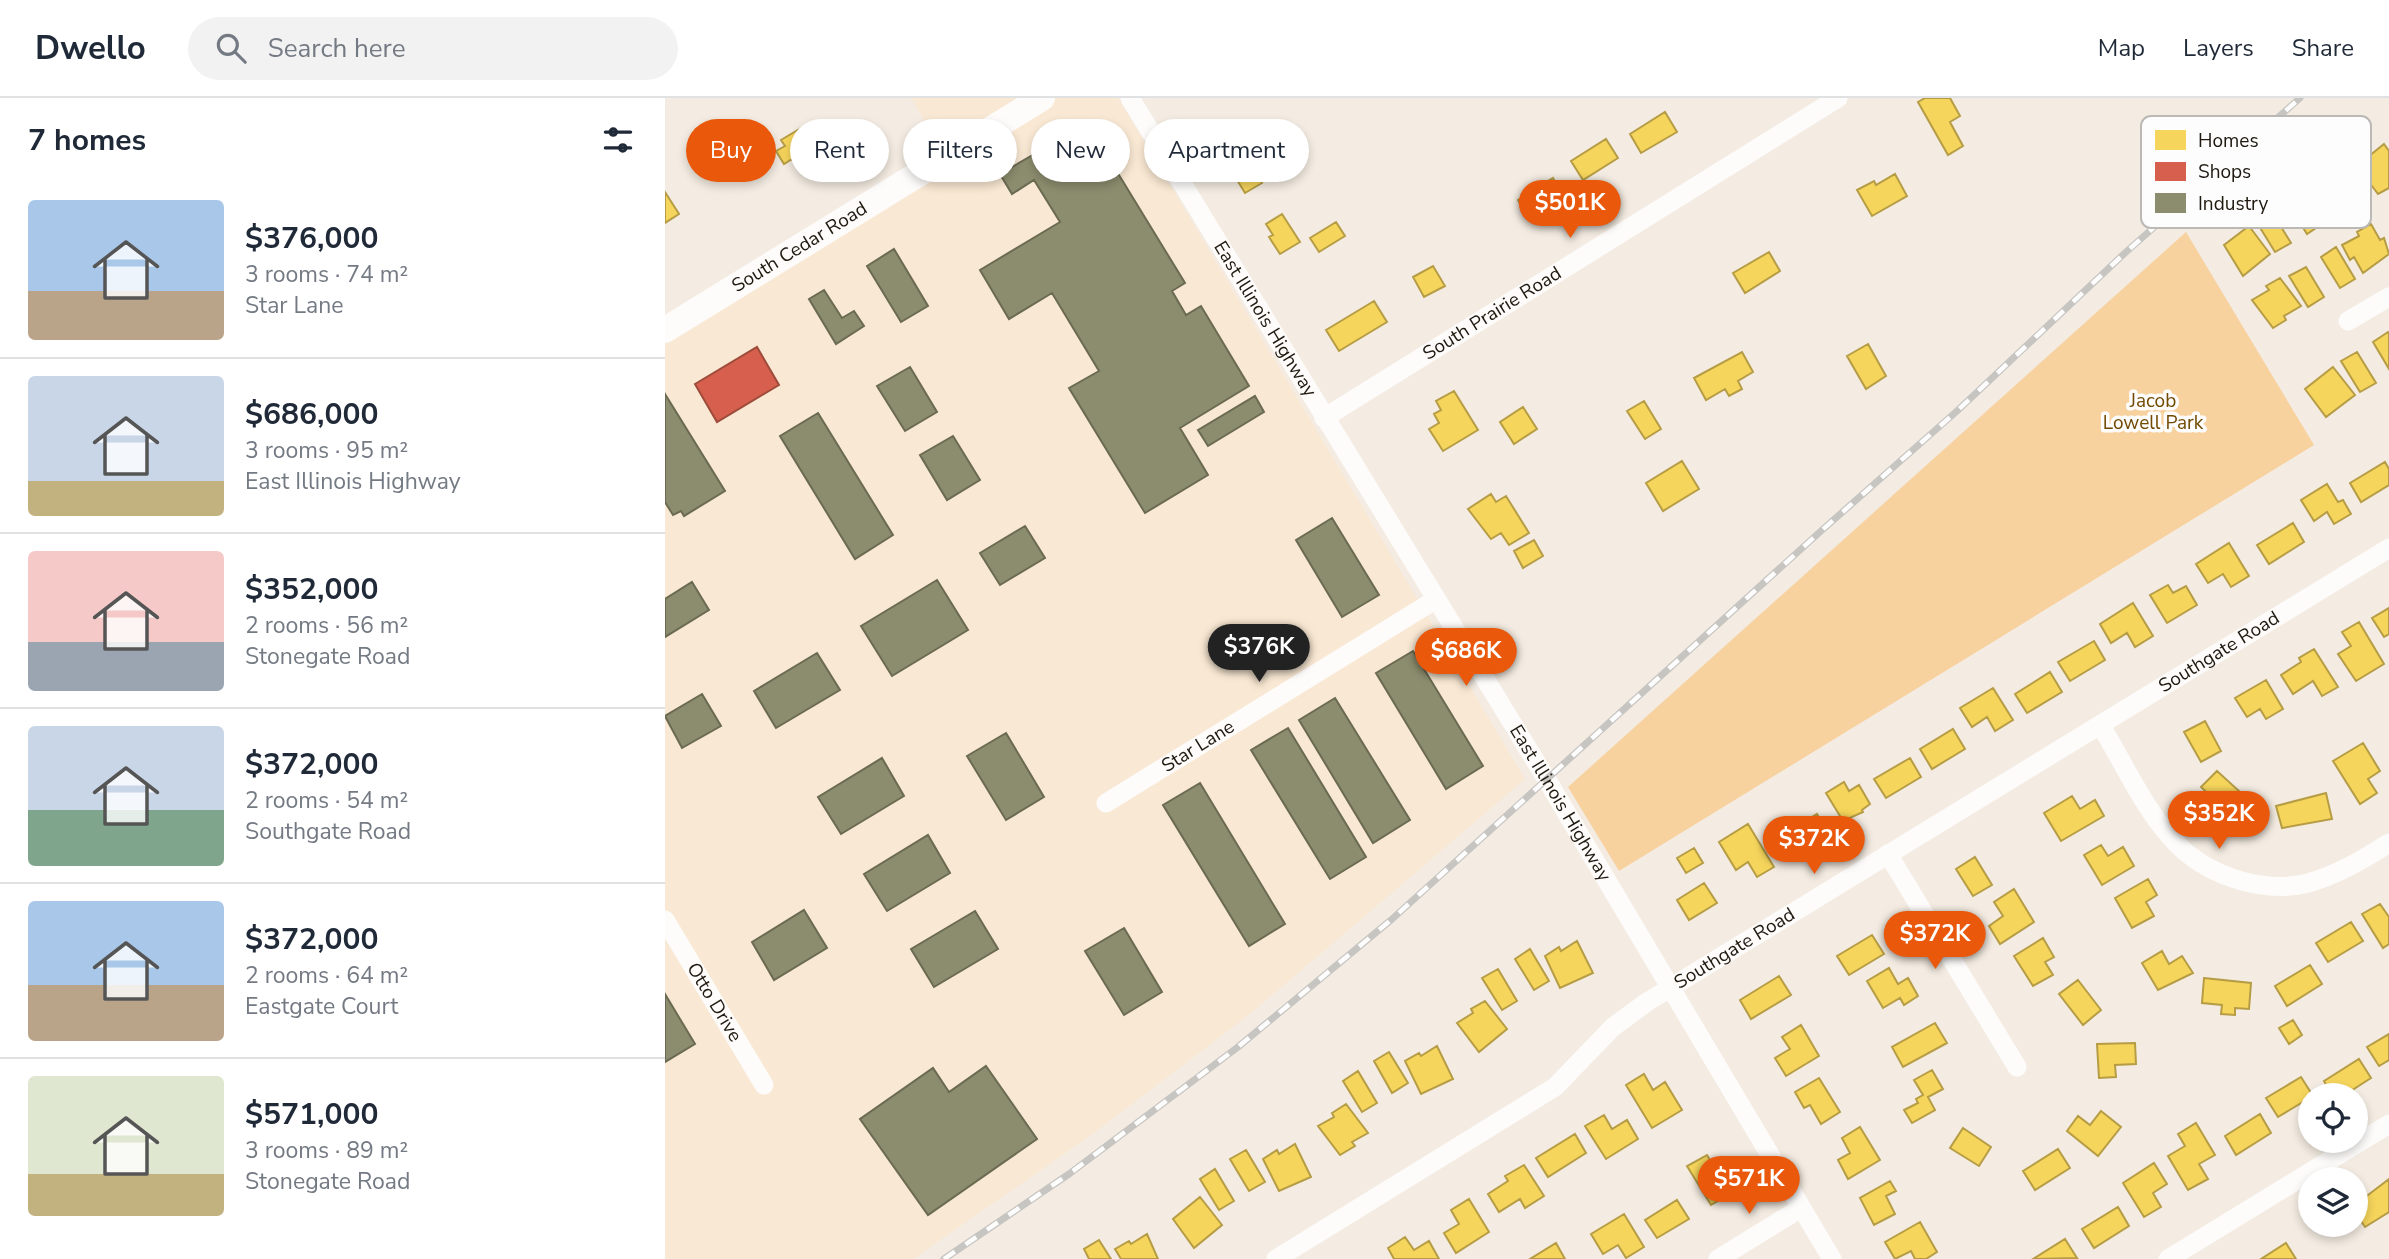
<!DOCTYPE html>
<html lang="en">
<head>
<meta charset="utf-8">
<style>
  body { margin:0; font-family:"Nunito Sans",sans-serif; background:#f2f2f3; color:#1f2937; height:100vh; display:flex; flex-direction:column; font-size:26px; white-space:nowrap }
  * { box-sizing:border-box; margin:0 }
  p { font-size:23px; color:#747a83 }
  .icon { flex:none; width:38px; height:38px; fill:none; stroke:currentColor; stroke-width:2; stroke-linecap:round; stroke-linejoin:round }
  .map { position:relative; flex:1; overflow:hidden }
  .drawer { display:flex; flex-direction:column; background:#fff; width:665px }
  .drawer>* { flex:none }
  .hud { position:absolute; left:21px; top:21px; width:665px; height:63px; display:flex; gap:14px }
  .buttons { position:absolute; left:1633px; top:985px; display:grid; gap:14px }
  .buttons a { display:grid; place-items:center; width:70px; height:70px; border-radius:50%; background:#fff; box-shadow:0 4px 10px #0003; font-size:35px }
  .price { position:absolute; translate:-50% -60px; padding:0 16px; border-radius:24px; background:#ea580c; color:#fff; font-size:23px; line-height:46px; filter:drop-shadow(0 2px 4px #0008) }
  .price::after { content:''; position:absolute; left:50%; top:42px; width:21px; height:16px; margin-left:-10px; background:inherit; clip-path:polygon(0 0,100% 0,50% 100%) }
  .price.current { background:#222; color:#fff }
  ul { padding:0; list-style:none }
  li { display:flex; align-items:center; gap:21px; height:175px; padding:0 28px }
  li+li { border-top:2px solid #e0e1e3 }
  li span { display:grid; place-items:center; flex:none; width:196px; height:140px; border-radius:7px; color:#555 }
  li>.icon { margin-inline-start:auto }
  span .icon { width:84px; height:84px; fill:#fffc; stroke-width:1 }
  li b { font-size:30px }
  h2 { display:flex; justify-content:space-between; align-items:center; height:84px; padding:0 28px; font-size:30px }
  .tag { padding:0 24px; border-radius:32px; background:#fff; box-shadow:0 4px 10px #0003; font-size:24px; line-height:63px }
  .tag.current { background:#ea580c; color:#fff }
  header { display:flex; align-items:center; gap:42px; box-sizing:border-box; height:98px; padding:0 35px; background:#fff; border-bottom:2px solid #e0e1e3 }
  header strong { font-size:33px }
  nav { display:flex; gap:38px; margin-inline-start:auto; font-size:24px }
  .search { width:490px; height:63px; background:#f2f2f3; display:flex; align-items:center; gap:18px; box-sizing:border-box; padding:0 24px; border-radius:38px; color:#747a83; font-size:26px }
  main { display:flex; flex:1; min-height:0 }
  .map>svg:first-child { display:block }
  .built { fill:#f9e8d3 }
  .green { fill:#f7d19e }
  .homes { fill:#f6d55c; stroke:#b69d45; stroke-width:2 }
  .shops { fill:#d6604d; stroke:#9f4b3b; stroke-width:2 }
  .industry { fill:#8c8c6e; stroke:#6b6a52; stroke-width:2 }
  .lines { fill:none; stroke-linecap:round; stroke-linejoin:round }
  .street { stroke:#fdfcfb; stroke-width:19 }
  .secondary { stroke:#fdfcfb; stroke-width:26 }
  .rail-casing { stroke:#c7c5c2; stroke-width:7 }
  .rail { stroke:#fdfdfd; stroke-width:4.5; stroke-dasharray:13; stroke-linecap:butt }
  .labels { text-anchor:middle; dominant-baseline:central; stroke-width:7; stroke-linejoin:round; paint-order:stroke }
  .street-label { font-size:19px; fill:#1f1910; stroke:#fdfdfd }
  .park-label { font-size:19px; fill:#724900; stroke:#fdfdfd }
  .key { fill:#fdfdfd; stroke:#bab9b6; stroke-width:2 }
  .key-label { font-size:19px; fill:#1f1910 }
</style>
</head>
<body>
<header>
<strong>Dwello</strong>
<div class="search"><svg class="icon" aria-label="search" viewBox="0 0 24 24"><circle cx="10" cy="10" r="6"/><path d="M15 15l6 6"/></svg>Search here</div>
<nav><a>Map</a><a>Layers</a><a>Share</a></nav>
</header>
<main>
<section class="drawer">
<h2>7 homes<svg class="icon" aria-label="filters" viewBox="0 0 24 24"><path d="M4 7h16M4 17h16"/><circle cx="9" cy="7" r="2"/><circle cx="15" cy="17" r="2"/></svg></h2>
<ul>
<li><span style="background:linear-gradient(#a9c7e8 65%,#b9a48a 0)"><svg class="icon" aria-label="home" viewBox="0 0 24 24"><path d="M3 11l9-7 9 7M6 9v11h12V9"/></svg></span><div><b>$376,000</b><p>3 rooms · 74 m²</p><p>Star Lane</p></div></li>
<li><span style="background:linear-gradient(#c9d6e8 75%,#c2b280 0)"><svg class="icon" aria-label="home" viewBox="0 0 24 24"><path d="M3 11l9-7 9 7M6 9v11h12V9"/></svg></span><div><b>$686,000</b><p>3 rooms · 95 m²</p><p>East Illinois Highway</p></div></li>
<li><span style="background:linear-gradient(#f6c9c9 65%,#9aa5b1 0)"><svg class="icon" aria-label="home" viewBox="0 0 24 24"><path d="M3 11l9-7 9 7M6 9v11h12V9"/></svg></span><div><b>$352,000</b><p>2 rooms · 56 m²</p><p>Stonegate Road</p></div></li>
<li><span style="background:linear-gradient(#c9d6e8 60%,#7fa58c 0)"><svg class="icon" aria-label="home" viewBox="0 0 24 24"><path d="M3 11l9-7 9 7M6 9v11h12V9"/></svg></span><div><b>$372,000</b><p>2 rooms · 54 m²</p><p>Southgate Road</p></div></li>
<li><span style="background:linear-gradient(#a9c7e8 60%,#b9a48a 0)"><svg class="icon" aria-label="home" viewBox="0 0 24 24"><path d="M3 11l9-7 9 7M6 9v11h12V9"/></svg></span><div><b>$372,000</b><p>2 rooms · 64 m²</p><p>Eastgate Court</p></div></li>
<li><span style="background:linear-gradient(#dfe7d0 70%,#c2b280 0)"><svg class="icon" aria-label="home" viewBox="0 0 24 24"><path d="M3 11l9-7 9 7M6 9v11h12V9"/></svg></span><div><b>$571,000</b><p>3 rooms · 89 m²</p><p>Stonegate Road</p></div></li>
</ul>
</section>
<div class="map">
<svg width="1724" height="1161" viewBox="0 0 1724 1161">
  <rect width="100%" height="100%" fill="#f4ece2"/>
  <path class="built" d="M246,0H453L860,681L585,916L425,1038L248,1161H0V240L286,66Z"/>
  <path class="green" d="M1521,134L1649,347L954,773L903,689Z"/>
  <path class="homes" d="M1260,0H1285L1295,18L1285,24L1298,48L1283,57L1253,4Z
    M1000,14L1012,34L976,55L965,36Z
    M136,30L139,35L148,30L157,44L149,49L152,54L131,67L127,61L119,66L111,53L120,48L116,42Z
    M569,39L597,85L580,95L552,49Z
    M941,41L953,60L918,82L906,63Z
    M1719,46L1724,53V90L1713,96L1692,68Z
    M1230,76L1242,98L1207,118L1192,92L1209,83L1211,87Z
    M888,80L899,99L864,121L853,102Z
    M0,94L14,116L0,125Z
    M1638,95L1657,126L1642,136L1622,104Z
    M1607,114L1626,145L1610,154L1591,123Z
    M617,116L635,144L615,156L604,139L608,137L601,126Z
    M671,124L680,138L654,154L645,140Z
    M1706,126L1715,142L1719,140L1724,156L1698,175L1689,159L1685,162L1677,147L1694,138L1692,134Z
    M1584,128L1605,156L1578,178L1559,147Z
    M1671,149L1690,181L1675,190L1656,159Z
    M1104,154L1115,173L1080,195L1068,175Z
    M768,168L780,188L759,199L748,179Z
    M1641,169L1659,199L1643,209L1624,178Z
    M1615,180L1636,208L1619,218L1621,222L1608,230L1587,202L1604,192L1601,188Z
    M709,203L722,224L674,253L661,232Z
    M1723,234L1724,235V271L1708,244Z
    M1203,246L1221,278L1201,291L1182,258Z
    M1077,254L1088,274L1073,283L1077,291L1064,298L1060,291L1041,302L1029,280Z
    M1692,254L1711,285L1695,294L1676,263Z
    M1668,269L1690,297L1661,319L1640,291Z
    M789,293L813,332L778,353L764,331L774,325L769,316L776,312L771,303Z
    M979,303L996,331L980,341L962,313Z
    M858,309L872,331L849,346L835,324Z
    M1017,363L1034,391L998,413L981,385Z
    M1720,364L1724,371V387L1696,404L1685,385Z
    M1662,386L1673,404L1678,402L1686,416L1669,426L1662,414L1649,423L1636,402Z
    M826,396L831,404L841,398L864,435L844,447L836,435L826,441L803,411Z
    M1628,425L1639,444L1604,466L1592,447Z
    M869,442L878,458L858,470L849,453Z
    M1564,445L1584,478L1566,489L1558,476L1543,485L1531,466Z
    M1503,487L1508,495L1521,488L1532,507L1502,525L1485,497Z
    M1468,505L1488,538L1470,549L1462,535L1446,545L1435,526Z
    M1724,510V536L1719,539L1707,520Z
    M1694,524L1719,566L1691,583L1673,556L1686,548L1677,534Z
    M1429,543L1440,562L1405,583L1393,564Z
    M1649,551L1673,589L1657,598L1648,583L1628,596L1616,577L1636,564L1634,560Z
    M1385,574L1397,594L1362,615L1350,596Z
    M1601,582L1618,611L1601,621L1595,611L1582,619L1570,600Z
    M1328,590L1348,622L1330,633L1322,619L1307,629L1295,610Z
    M1540,623L1556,653L1536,664L1519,634Z
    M1288,631L1300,651L1267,671L1255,651Z
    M1698,645L1715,673L1703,681L1712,695L1695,706L1668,663Z
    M1245,660L1256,679L1221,700L1209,681Z
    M1552,673L1586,704L1570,721L1536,689Z
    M1179,684L1184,693L1194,687L1205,706L1197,712L1198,714L1178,723L1161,695Z
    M1661,695L1667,721L1617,730L1611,708Z
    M1407,698L1415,711L1430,702L1439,718L1396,743L1379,715Z
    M1152,716L1164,735L1128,757L1117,738Z
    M1083,726L1109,769L1092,779L1083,764L1071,772L1054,744Z
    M1436,747L1443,758L1458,749L1469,768L1437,787L1419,757Z
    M1029,750L1038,765L1021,775L1012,760Z
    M1310,759L1327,787L1308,798L1291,771Z
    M1483,781L1492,797L1481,804L1489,818L1467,830L1450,800Z
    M1039,785L1052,805L1024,822L1012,802Z
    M1349,791L1369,824L1335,846L1324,828L1338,818L1329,804Z
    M1715,806L1724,819V846L1718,850L1697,816Z
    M1686,824L1698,843L1663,864L1651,845Z
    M1207,837L1219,856L1184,877L1172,858Z
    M1378,840L1389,859L1380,864L1388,877L1368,888L1349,858Z
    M912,843L928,875L895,890L880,858L894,849L896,853Z
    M865,851L884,883L869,892L850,861Z
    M1497,853L1504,866L1517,858L1528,875L1493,892L1477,865Z
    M1645,867L1657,886L1622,908L1610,888Z
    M1224,870L1233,886L1243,880L1253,898L1239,907L1235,900L1218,910L1202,883Z
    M833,871L852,903L837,912L817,880Z
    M1114,878L1126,897L1086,921L1075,902Z
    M1539,880L1586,885L1584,911L1570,910V917L1556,916L1557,907L1537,905Z
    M1413,882L1436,912L1418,927L1394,896Z
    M820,903L842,931L814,954L792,925L808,915L806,911Z
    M1628,922L1637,937L1624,946L1614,930Z
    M1270,925L1282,945L1238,969L1227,949Z
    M1136,927L1154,958L1121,978L1110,960L1125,951L1117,939Z
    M1724,936V962L1714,968L1702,949Z
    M1470,945L1471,966L1450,967L1451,979L1434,980L1432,946Z
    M772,948L788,981L756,996L740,963L754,955L756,958Z
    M724,954L743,985L727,995L709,963Z
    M1694,961L1706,980L1678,998H1668L1659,983Z
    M1267,972L1278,991L1263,999L1270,1012L1247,1025L1239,1012L1253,1005L1251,1001L1258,997L1249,982Z
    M693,973L712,1005L697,1014L678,983Z
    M979,976L988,992L1000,984L1017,1012L987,1030L961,987Z
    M1636,979L1648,998L1613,1019L1601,1000Z
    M1154,980L1175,1014L1156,1026L1145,1007L1139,1010L1130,994Z
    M681,1006L703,1035L687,1044L690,1048L675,1057L653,1028L669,1019L667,1015Z
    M1436,1013L1456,1029L1433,1058L1402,1033L1413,1018L1425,1027Z
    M1595,1016L1606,1035L1571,1057L1560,1038Z
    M939,1017L947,1031L962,1022L973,1041L941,1061L920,1028Z
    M1531,1025L1550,1057L1534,1066L1543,1081L1523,1092L1503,1058L1520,1048L1513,1036Z
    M1195,1029L1215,1062L1183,1081L1173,1062L1185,1055L1177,1040Z
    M1298,1030L1326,1049L1314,1068L1285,1050Z
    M910,1036L921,1055L883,1079L871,1060Z
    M630,1046L646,1079L614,1093L598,1061L612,1052L614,1056Z
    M1393,1051L1405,1070L1370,1092L1358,1073Z
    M581,1052L600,1084L584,1093L565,1061Z
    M1042,1057L1065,1096L1046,1107L1022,1068Z
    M1489,1065L1502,1086L1488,1095L1496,1109L1479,1119L1458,1085Z
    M859,1067L879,1098L860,1110L855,1101L834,1114L823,1096L843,1083L840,1078Z
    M550,1071L569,1103L554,1112L535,1081Z
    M1724,1081V1114L1700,1129L1690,1114V1107Z
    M1225,1083L1231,1093L1221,1098L1230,1116L1209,1127L1195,1100Z
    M535,1099L557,1127L529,1150L508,1121Z
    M804,1101L824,1134L791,1155L779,1135L794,1126L786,1112Z
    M1012,1102L1024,1121L992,1140L980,1122Z
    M1453,1109L1464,1128L1429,1150L1417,1131Z
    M959,1116L979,1149L961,1160L953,1147L938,1156L926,1136Z
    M1255,1124L1272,1154L1261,1161H1250L1246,1153L1230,1161L1220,1144Z
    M482,1136L493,1161H456L450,1151L464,1143L466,1146Z
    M740,1139L749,1152L764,1143L774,1161H729L723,1150Z
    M1400,1141L1412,1160L1368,1161Z
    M434,1142L446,1161H424L419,1151Z
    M891,1145L900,1161H865Z
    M1621,1145L1631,1161H1596Z"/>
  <path class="shops" d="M92,249L114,287L52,324L30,286Z"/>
  <path class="industry" d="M416,29L424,31L432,41L520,185L507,193L521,217L536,208L584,288L515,330L543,377L480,415L404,290L434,273L387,195L344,221L315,172L395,124L369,82L347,96L335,76Z
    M229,151L263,208L236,224L202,168Z
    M159,192L177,220L189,213L199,228L171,246L144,201Z
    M245,269L272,314L240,333L212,288Z
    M0,296L60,393L19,418L16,413L8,417L0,404Z
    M590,298L599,314L543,348L533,332Z
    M153,315L228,437L190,461L115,338Z
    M288,338L315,382L282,402L255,357Z
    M667,420L714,497L677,519L631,442Z
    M360,428L380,460L335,487L315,455Z
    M272,482L303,532L227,578L196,528Z
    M27,484L44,512L0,539V501Z
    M748,553L818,668L781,691L711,575Z
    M152,555L175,592L111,630L89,593Z
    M37,596L56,628L17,650L0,618Z
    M670,600L745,722L708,745L634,622Z
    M623,630L701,759L665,781L586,652Z
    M341,635L379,699L341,722L302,658Z
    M217,660L239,698L176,736L153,699Z
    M535,685L620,826L584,848L498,707Z
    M263,737L285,775L222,813L199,776Z
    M139,812L162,850L109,882L87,844Z
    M310,813L333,851L269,889L246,851Z
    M459,830L497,894L459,917L420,853Z
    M0,896L30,946L0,964Z
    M321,968L372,1041L263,1117L195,1021L268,970L284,994Z"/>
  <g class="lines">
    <g class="street">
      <path id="s1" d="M465,0L882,682L1167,1161"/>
      <path d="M1683,223L1724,199"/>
      <path id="s2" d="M659,320L1173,0"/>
      <path d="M1436,628C1460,667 1481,716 1514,748C1546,779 1600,796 1643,785C1672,777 1699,761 1724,745"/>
      <path id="s3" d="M441,705L770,502"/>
      <path d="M1223,756L1352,969"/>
      <path id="s4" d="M0,822L99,987"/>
      <path id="s5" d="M611,1161L890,989L948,929L982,904L1724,450"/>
      <path d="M1053,1161L1136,1110"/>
      <path d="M1503,1161L1724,1026"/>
    </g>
    <path class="secondary" id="s6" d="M0,232L377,0"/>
    <g class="rail-casing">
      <path id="rail" d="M279,1161L404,1076L573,949L726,822L1156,433L1292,313L1461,154L1635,0"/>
    </g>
    <use href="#rail" class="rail"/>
  </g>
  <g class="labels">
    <g class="street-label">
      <text stroke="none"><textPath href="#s6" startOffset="158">South Cedar Road</textPath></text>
      <text stroke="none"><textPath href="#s2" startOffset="198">South Prairie Road</textPath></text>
      <text stroke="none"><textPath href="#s1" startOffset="259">East Illinois Highway</textPath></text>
      <text stroke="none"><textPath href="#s5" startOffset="1124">Southgate Road</textPath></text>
      <text stroke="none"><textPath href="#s3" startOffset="108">Star Lane</textPath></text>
      <text stroke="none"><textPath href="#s1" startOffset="826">East Illinois Highway</textPath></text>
      <text stroke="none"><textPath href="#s5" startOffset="556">Southgate Road</textPath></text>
      <text stroke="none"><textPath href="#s4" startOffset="96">Otto Drive</textPath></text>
    </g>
    <g class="park-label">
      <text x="1488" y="303">Jacob<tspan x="1488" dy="22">Lowell Park</tspan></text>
    </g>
  </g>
  <rect x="1476" y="18" width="230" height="112" rx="10" class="key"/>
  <rect x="1490" y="32" width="31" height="20" fill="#f6d55c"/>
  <rect x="1490" y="64" width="31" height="19" fill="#d6604d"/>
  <rect x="1490" y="95" width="31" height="20" fill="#8c8c6e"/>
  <g class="key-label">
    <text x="1533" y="49">Homes</text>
    <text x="1533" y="80">Shops</text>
    <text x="1533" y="112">Industry</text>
  </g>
</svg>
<div class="buttons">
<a><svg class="icon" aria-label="locate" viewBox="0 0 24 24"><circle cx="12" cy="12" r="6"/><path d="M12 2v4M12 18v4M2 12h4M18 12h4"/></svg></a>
<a><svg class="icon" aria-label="layers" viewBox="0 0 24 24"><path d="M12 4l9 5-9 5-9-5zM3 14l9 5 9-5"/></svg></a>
</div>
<b class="price" style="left:905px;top:142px">$501K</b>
<b class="price current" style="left:594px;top:586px">$376K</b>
<b class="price" style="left:801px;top:590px">$686K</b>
<b class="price" style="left:1554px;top:753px">$352K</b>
<b class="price" style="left:1149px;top:778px">$372K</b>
<b class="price" style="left:1270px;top:873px">$372K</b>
<b class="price" style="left:1084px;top:1118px">$571K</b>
<div class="hud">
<a class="tag current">Buy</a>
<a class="tag">Rent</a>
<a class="tag">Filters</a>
<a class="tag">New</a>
<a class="tag">Apartment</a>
</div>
</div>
</main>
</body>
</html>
